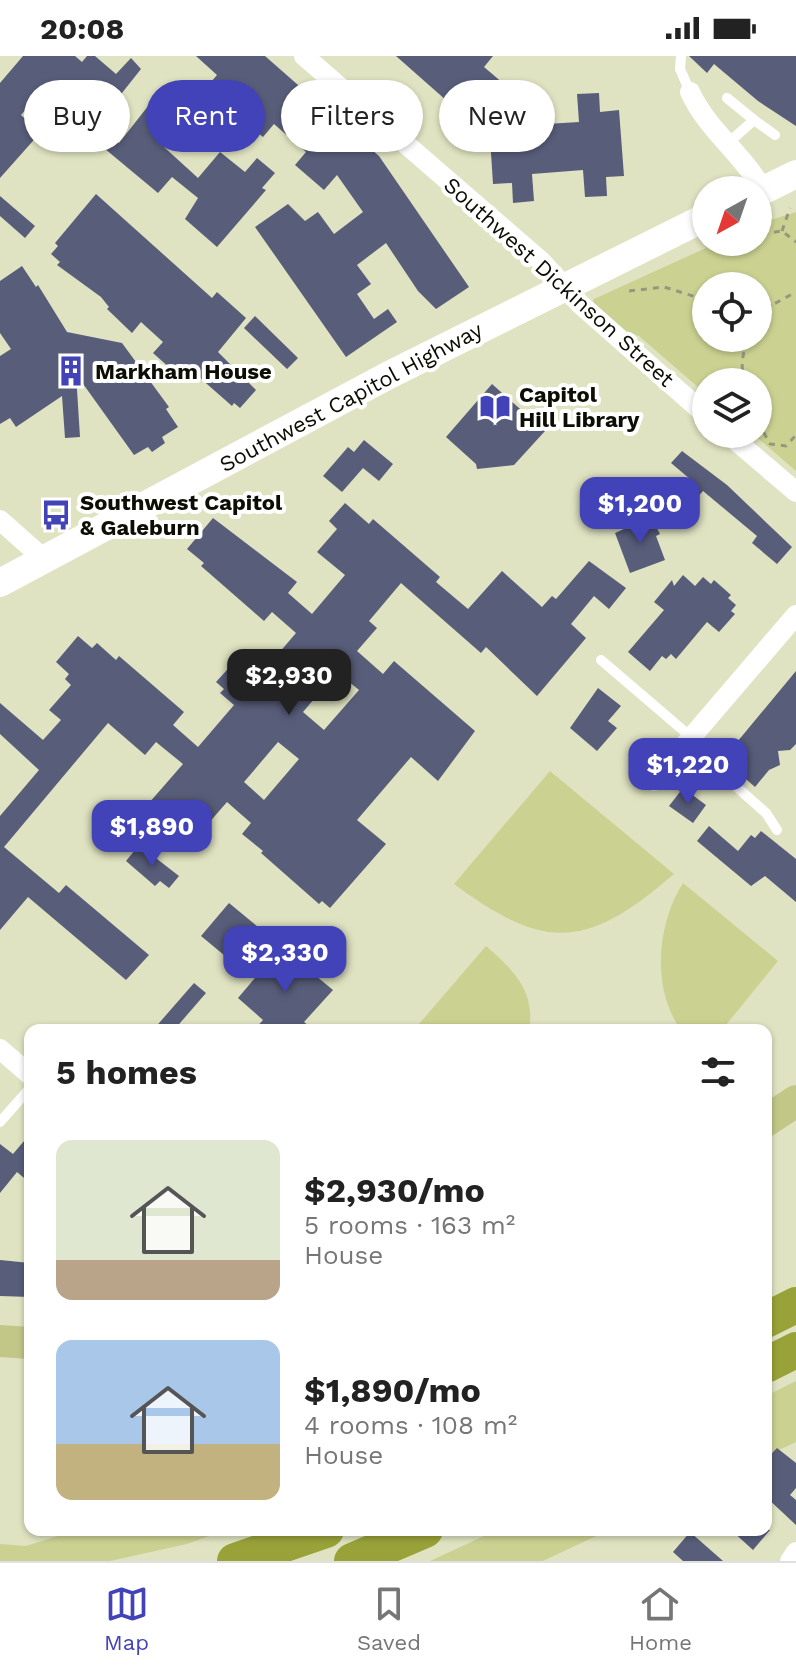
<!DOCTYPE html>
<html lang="en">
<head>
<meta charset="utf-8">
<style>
  body { margin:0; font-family:"Work Sans",sans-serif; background:#f6f6f6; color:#222; height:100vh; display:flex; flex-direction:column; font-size:30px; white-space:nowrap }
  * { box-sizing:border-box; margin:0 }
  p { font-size:26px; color:#767676 }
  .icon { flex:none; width:44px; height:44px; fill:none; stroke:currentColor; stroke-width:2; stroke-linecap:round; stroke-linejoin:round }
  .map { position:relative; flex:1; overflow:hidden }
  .drawer { position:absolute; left:24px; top:968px; width:748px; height:512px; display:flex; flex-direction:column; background:#fff; border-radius:16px; box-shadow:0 2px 6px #0004 }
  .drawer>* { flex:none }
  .banner { position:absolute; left:24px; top:24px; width:748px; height:72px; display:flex; gap:16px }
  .needle { width:52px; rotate:220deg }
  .fabs { position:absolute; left:692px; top:120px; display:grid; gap:16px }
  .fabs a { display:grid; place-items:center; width:80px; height:80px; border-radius:50%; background:#fff; box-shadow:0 2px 6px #0004; font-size:40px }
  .price { position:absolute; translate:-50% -68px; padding:0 18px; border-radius:16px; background:#4243b8; color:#fff; font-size:26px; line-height:52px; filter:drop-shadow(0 2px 4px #0008) }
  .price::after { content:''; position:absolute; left:50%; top:48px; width:24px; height:18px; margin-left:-12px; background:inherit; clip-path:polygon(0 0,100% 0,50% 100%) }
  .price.current { background:#222; color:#fff }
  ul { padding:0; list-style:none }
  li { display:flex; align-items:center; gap:24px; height:200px; padding:0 32px }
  li span { display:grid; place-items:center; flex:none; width:224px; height:160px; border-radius:16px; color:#555 }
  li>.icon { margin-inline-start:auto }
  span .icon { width:96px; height:96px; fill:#fffc; stroke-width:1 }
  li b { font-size:34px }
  h2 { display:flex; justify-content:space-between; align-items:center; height:96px; padding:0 32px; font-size:34px }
  .chip { padding:0 28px; border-radius:36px; background:#fff; box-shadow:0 2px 6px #0004; font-size:28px; line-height:72px }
  .chip.current { background:#4243b8; color:#fff }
  .status { display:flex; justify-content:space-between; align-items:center; height:56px; padding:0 40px; background:#fff; direction:ltr }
  .status svg { height:22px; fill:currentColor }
  .tab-bar { display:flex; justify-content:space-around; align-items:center; height:112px; border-top:2px solid #e0e0e0; background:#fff; font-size:22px; color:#767676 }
  .tab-bar a { display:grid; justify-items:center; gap:4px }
  .tab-bar .current { color:#4243b8 }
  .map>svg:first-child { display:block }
  .green { fill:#cbd291; fill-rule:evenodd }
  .building { fill:#585d7a; fill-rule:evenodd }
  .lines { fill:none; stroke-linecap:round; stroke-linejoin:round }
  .path { stroke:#95987f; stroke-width:3; stroke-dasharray:6 6; stroke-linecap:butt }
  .service { stroke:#fff; stroke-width:10 }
  .minor { stroke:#fff; stroke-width:20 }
  .secondary { stroke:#fff; stroke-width:28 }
  .primary { stroke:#c2c788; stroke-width:32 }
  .motorway { stroke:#99a238; stroke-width:36 }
  .labels { text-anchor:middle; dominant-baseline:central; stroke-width:8; stroke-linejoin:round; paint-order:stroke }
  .street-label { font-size:22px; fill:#0c0d03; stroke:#fff }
  .poi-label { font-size:22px; font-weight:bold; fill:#0c0d03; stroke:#fff; text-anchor:start }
</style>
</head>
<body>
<div class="status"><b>20:08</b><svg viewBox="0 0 49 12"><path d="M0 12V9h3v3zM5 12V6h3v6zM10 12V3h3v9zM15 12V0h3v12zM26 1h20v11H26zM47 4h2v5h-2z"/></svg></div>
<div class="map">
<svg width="796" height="1505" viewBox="0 0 796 1505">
  <rect width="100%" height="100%" fill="#dfe3c1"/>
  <path class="green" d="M796,156V415L753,378H758V326H706V338L639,280L624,276L592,247L594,243L719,186H758V168ZM706,230H758V282H706Z
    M550,715L674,818C587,893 546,896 454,828Z
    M683,827L778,905L722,974H681C651,932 657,868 683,827Z
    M486,890C513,913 536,936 529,974H426L419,968Z
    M796,1325V1386L766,1400V1340Z
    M77,1474H226L187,1488L110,1505H0V1488L26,1490Z
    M497,1474H609L543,1505H430Z"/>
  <path class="building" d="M23,0H75L82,6L87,0H95L116,18L131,2L141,13L99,66L119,87L156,40L160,44L169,33L195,56L164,91L198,122L220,96L245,116L257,102L275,117L262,132L266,134L217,191L185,163L198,142L172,121L158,137L39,38L21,59L40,77L0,122V27Z
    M196,0H265L379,100L469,231L436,253L418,235L386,187L357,209L371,228L357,238L374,263L388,253L397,266L346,301L255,171L288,148L305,165L318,156L334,178L363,156L337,119L324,134L295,109L306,96L274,68L263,81L252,72L264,59L229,29L218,42L206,32L217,19Z
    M396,0H493L484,11L504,28L490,45L528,42L530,69L579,66L577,38L599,37L600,56L619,54L624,120L606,121L607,140L585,141L583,114L532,118L534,145L513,147L512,127L493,128L487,35L464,60Z
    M689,0H796V70L758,45L714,8L707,17Z
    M96,138L212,242L217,236L246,262L218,296L256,334L240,352L234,347L232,350L191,314L180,321L153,297L163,286L141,266L132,277L107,253L109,251L101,241L57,209L60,206L51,198L58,190L55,187Z
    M0,140L35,170L25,182L0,160Z
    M22,210L36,231L38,229L67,276L122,287L169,351L166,353L178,371L162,381L165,387L152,396L148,391L134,399L76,318L80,381L65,382L62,340L16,371L10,362L0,368V300L11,293L0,277V225Z
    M255,260L298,302L287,313L244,272Z
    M492,328L545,375L514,409L477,413L476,408L446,381Z
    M364,384L393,408L379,425L363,412L342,436L323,420L348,391L354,396Z
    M682,395L727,429L792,491L777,508L752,487L757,480L703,435L688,452L675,441L690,423L671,407Z
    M345,447L369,468L373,463L440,521L436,526L468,553L502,515L542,551L552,540L556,543L589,505L626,532L609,553L594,540L571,568L586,582L537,640L486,591L481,597L401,527L369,565L377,572L357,595L383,618L394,605L475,675L438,725L411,701L357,764L386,788L330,852L322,845L319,848L261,797L263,795L242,778L251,767L227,746L193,785L149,747L183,708L156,686L145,699L108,667L4,791L59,837L66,829L149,899L126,924L28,841L0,874V760L39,714L0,678V647L43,684L61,664L49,654L71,629L65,623L69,618L56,606L78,580L92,592L97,587L116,604L119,600L184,656L173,669L198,691L234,649L220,637L224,633L216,626L236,604L260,619L296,577L272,556L264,565L201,510L204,507L187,493L213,462L297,526L288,537L312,558L345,519L317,496L337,473L329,465ZM337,616L359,634L324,674L303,656ZM278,686L299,703L264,744L244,726Z
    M651,461L660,478L656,480L665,504L630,517L615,477Z
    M683,519L695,530L703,521L711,528L714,524L731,539L728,542L736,549L731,555L735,558L719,576L707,566L676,603L671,598L666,603L662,600L650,615L628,596L664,554L654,546L672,524L674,530Z
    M796,615V688L790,694L778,695L780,709L769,714L755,731L723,703Z
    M598,632L621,650L608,665L617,672L597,695L570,672Z
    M683,732L706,749L693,767L669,750Z
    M709,770L738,795L751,779L755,782L761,775L796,803V846L765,820L751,830L697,785Z
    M139,789L179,820L169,832L160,825L155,830L126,805Z
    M229,847L258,871L230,904L201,880Z
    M281,891L333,934L304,966L314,974H254L263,964L238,942Z
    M194,927L206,937L174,974H153Z
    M30,1078V1127L17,1116L0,1137V1088L13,1098Z
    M0,1204L30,1207V1241L0,1240Z
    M777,1392L796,1407V1432L790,1439L796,1444V1469L766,1441V1403Z
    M731,1474H770L753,1494Z
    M690,1476L723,1505H683L673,1496Z"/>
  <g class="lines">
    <path class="path" d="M782,175L790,152
      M762,178L782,175L796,186
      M629,235L664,231L706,244
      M758,251L772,249
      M758,264L772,249L796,236
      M738,282L744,294
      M743,326L742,305L747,282
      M758,366L770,388L786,390L796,379
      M56,459L61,470"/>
    <path class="service" d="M681,0L680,13L690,36
      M727,42L754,64
      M727,88L754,64L775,79
      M601,604L691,681
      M687,687L766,757L777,774
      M0,1066L30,1032"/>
    <path class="minor" d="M304,0L541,205L580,248L706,359
      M690,36C708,75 743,98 763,134
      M728,378L796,436
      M0,464L45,504
      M654,725L796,559
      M0,993L30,1019
      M790,1505L796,1496"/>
    <path class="secondary" d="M758,137L796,118
      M0,527L389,319L706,161"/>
    <path class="primary" d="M766,1065L796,1045
      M0,1285L30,1287"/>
    <path class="motorway" d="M766,1264L796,1249
      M766,1309L796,1294
      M235,1505L326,1474
      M352,1505L425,1474"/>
  </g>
  <defs>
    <g id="building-bare" transform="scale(2.4)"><path d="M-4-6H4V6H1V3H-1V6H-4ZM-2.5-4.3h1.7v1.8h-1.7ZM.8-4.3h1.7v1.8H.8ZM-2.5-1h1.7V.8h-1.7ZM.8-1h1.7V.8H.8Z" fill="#4243b8" stroke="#fff" stroke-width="2.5" paint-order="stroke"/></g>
    <g id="library-bare" transform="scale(2.4)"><path d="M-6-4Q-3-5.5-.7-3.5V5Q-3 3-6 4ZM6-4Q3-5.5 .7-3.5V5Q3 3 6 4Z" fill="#4243b8" stroke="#fff" stroke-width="2.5" paint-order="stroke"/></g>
    <g id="bus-bare" transform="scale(2.4)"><path d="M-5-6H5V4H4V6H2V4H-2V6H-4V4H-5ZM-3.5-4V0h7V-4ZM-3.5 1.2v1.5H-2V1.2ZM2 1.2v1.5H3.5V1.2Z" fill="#4243b8" stroke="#fff" stroke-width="2.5" paint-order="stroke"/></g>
  </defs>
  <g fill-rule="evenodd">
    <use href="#building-bare" x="71" y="315"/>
    <use href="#library-bare" x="495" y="351"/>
    <use href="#bus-bare" x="56" y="459"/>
  </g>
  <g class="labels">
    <g class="street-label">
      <text transform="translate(559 226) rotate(42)">Southwest Dickinson Street</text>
      <text transform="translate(351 341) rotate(-28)">Southwest Capitol Highway</text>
    </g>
    <g class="poi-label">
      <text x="95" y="315">Markham House</text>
      <text x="519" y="338">Capitol<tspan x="519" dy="25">Hill Library</tspan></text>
      <text x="80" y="446">Southwest Capitol<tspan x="80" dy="25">&amp; Galeburn</tspan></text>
    </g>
  </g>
</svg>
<div class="fabs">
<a><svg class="needle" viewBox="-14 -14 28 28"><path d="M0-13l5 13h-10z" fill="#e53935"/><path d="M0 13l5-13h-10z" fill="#767676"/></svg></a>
<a><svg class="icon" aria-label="locate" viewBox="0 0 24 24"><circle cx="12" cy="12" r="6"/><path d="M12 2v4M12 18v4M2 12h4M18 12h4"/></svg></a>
<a><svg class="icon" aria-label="layers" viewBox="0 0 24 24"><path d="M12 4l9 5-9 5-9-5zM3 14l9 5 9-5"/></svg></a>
</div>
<b class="price" style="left:640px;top:489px">$1,200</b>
<b class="price current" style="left:289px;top:661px">$2,930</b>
<b class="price" style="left:688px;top:750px">$1,220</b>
<b class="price" style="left:152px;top:812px">$1,890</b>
<b class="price" style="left:285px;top:938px">$2,330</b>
<div class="banner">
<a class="chip">Buy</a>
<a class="chip current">Rent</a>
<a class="chip">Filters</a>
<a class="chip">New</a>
</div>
<section class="drawer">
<h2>5 homes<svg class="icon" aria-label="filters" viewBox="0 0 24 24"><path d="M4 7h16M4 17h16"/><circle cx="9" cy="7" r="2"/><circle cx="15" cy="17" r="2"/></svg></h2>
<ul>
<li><span style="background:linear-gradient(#dfe7d0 75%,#b9a48a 0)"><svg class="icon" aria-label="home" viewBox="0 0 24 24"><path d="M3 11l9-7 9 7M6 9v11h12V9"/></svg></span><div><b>$2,930/mo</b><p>5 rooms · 163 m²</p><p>House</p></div></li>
<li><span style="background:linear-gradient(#a9c7e8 65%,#c2b280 0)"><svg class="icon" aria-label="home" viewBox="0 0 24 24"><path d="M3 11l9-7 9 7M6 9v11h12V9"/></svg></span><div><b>$1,890/mo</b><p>4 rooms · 108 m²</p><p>House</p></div></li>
</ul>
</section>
</div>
<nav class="tab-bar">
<a class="current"><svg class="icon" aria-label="map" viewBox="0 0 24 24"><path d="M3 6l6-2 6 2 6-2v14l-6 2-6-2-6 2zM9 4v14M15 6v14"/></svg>Map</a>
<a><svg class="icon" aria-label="saved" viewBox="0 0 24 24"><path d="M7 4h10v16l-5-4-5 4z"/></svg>Saved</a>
<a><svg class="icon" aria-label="home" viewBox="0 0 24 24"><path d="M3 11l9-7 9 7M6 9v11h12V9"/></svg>Home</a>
</nav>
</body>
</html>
